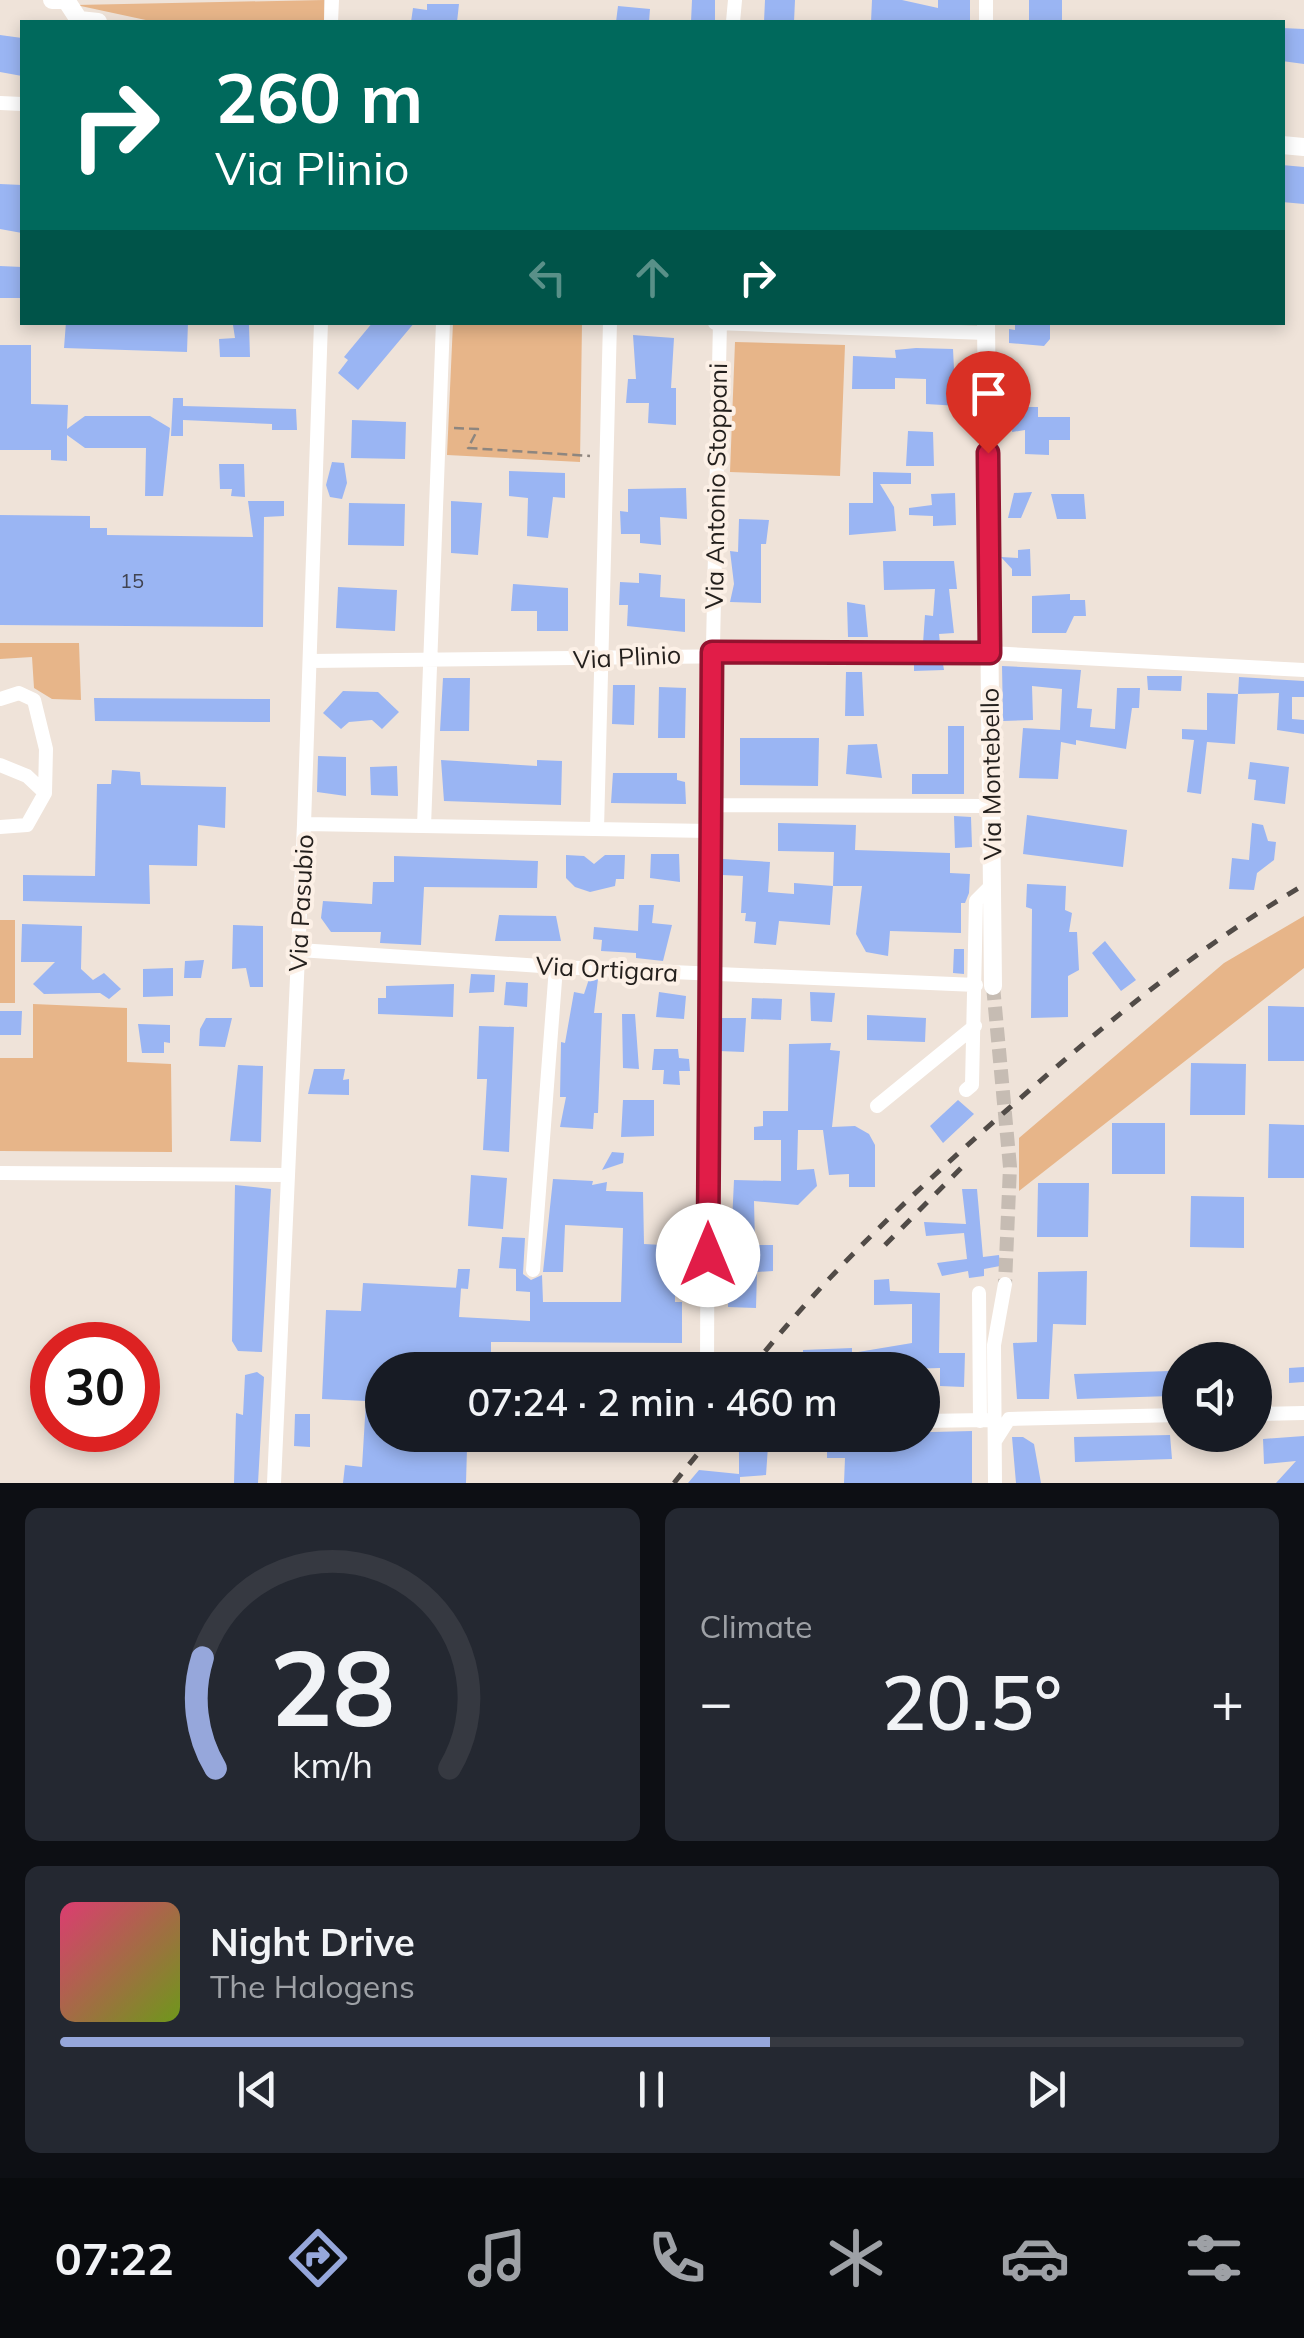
<!DOCTYPE html>
<html lang="en">
<head>
<meta charset="utf-8">
<style>
	body { margin:0; font-family:Mulish,sans-serif; background:#242831; color:#f1f3f6; height:100vh; display:flex; flex-direction:column; font-size:38px; white-space:nowrap }
	* { box-sizing:border-box; margin:0 }
	p { font-size:32px; color:#9ea1a6 }
	.icon { flex:none; width:55px; height:55px; fill:none; stroke:currentColor; stroke-width:2; stroke-linecap:round; stroke-linejoin:round }
	.map { position:relative; height:1483px; overflow:hidden }
	.sheet { display:flex; flex-direction:column; gap:25px; padding:25px; background:#0d0f14; flex:1 }
	.sheet>* { flex:none }
	.banner { position:absolute; left:20px; top:20px; width:1265px; height:305px; border-radius:0px; box-shadow:0 5px 15px #0003; background:#00695c; color:#fff; overflow:hidden }
	.buttons { position:absolute; left:1162px; top:1342px; display:grid; gap:20px }
	.buttons a { display:grid; place-items:center; width:110px; height:110px; border-radius:50%; background:#171b24; box-shadow:0 5px 15px #0003; font-size:50px }
	.speed { position:absolute; left:30px; top:1322px; display:flex; gap:20px; font-size:50px; font-weight:700; text-align:center }
	.speed>* { display:grid; place-content:center; width:130px; height:130px; border-radius:50%; background:#171b24; box-shadow:0 5px 15px #0003; line-height:1 }
	.speed .limit { border:15px solid #d22; background:#fff; color:#111 }
	.pin { position:absolute; display:grid; place-items:center; width:85px; height:85px; color:#fff; margin:-102px -42px; border-radius:50% 50% 50% 0; rotate:-45deg; box-shadow:0 0 10px #0007 }
	.pin .icon { rotate:45deg }
	.me { position:absolute; width:110px; margin:-55px; rotate:0deg; stroke-linejoin:round; filter:drop-shadow(0 0 8px #0008) }
	.turn { display:flex; align-items:center; gap:35px; height:210px; padding:0 30px; font-size:45px }
	.turn .icon { width:130px; height:130px; stroke-width:2.5 }
	.turn b { display:block; font-size:70px; line-height:85px }
	.lanes { display:flex; align-items:center; height:95px; padding:0 30px; background:#0003; justify-content:center; gap:50px; direction:ltr }
	.lanes .off { opacity:.35 }
	.big { font-size:75px; font-weight:600; line-height:1.1 }
	.sheet .card { flex:1; display:flex; flex-direction:column; justify-content:center; gap:15px; min-width:0; padding:0 35px; border-radius:15px; background:#242831 }
	.sheet .dial { align-items:center; gap:0 }
	.dial svg { height:260px; overflow:visible; fill:none; stroke:#363941; stroke-width:7; stroke-linecap:round; text-anchor:middle }
	.dial text { fill:#f1f3f6; stroke:none }
	.song { display:flex; align-items:center; gap:30px }
	.cover { width:120px; height:120px; border-radius:15px; background:linear-gradient(135deg,hsl(340 70% 55%),hsl(80 70% 35%)) }
	.played { height:10px; border-radius:5px; background:linear-gradient(90deg,#96a7db 60%,#363941 60%) }
	.keys { display:flex; justify-content:space-around; direction:ltr }
	.heat { display:flex; justify-content:space-between; align-items:center; font-size:55px; direction:ltr }
	.sheet .tiles { flex:1; display:grid; gap:25px; grid-template-columns:1fr 1fr }
	.card:last-child { grid-column:span 2 }
	.trip { position:absolute; left:365px; top:1352px; width:575px; height:100px; border-radius:50px; background:#171b24; box-shadow:0 5px 15px #0003; font-weight:600; line-height:100px; text-align:center }
	.tabs { display:flex; height:160px; justify-content:space-around; align-items:center; background:#090b0e; color:#9ea1a6 }
	.tabs .icon { width:70px; height:70px }
	.tabs .on { color:#96a7db }
	.tabs b { font-size:45px; color:#f1f3f6 }
	.map>svg:first-child { display:block }
	.green { fill:#e7b589 }
	.building { fill:#9ab5f3 }
	.lines { fill:none; stroke-linecap:round; stroke-linejoin:round }
	.street-tunnel { stroke:#c6bcb3; stroke-width:14; stroke-dasharray:14 7; stroke-linecap:butt }
	.path { stroke:#8e867f; stroke-width:2.5; stroke-dasharray:10 5; stroke-linecap:butt }
	.street { stroke:#fff; stroke-width:14 }
	.secondary { stroke:#fff; stroke-width:18 }
	.rail { stroke:#514b47; stroke-width:5; stroke-dasharray:12 12; stroke-linecap:butt }
	.route-casing { stroke:#92132f; stroke-width:25 }
	.route { stroke:#e11d48; stroke-width:18 }
	.labels { text-anchor:middle; stroke-width:8; stroke-linejoin:round; paint-order:stroke }
	.number-label { font-size:20px; fill:#414452 }
	.street-label { font-size:25px; fill:#231f1c; stroke:#fcf0e6 }
</style>
</head>
<body>
<div class="map">
<svg width="1304" height="1483" viewBox="0 0 1304 1483">
	<rect width="100%" height="100%" fill="#efe3d9"/>
	<path class="green" d="M324,0V22H155L76,5Z
		M453,323H582L580,462L447,455Z
		M735,342L845,345L840,476L730,472Z
		M0,643H79L81,700L52,699L34,688L32,657L0,659Z
		M1304,916V968L1019,1191V1138L1224,963Z
		M0,920H15V1003H0Z
		M33,1004L127,1008V1062L171,1064L172,1152L0,1151V1058H33Z"/>
	<path class="building" d="M692,0H715V22H691Z
		M765,0H795L794,22H764Z
		M872,0H902L938,8V0H970V22H871Z
		M1029,0H1062V22H1029Z
		M427,4H459L457,22H411L413,8L427,10Z
		M618,6L650,9L649,22H616Z
		M1282,28L1304,29V64L1282,61Z
		M0,35L22,38V76L0,72Z
		M1282,165L1304,167V204L1282,202Z
		M0,184L22,185V233L0,229Z
		M0,266L22,267V298H0Z
		M66,322H188L187,352L64,348Z
		M373,322H415L358,390L338,373L348,360L344,357Z
		M1015,322H1050V339L1044,346L1009,343V329L1015,330Z
		M233,325H249L250,357H220L219,339L235,338Z
		M633,335L674,338L671,388H676V425L648,423L649,403H626L628,379H636Z
		M0,345H31V404L68,405L67,429L85,416H150L170,428L163,496H145L146,448H85L67,435V461L51,460V450H0Z
		M916,348L953,349L954,369L960,370L959,406L926,404V379L895,378V389H852L853,356L896,358L895,350Z
		M173,398H183V406L296,409L297,430H272V424L183,420V436H171Z
		M1014,407H1038V417H1070V440H1049V455L1025,454V430L1012,432Z
		M352,420L406,422L405,459L351,458Z
		M908,431L933,432L934,466H906Z
		M332,462L344,463L347,483L342,499L330,497L326,485Z
		M219,464H244L245,497L231,496L232,489H220Z
		M509,471L565,473V498L553,497L548,538L527,536L528,498L509,496Z
		M873,472L911,473V484H880L894,507L896,531L849,535V503H873Z
		M686,488L687,519L660,517L661,545L640,543V534H621L620,511L628,512V489Z
		M1032,492L1021,518H1008L1014,493Z
		M955,493L956,525L933,526V516L909,515V508L932,505L931,494Z
		M1051,494H1084L1086,519H1057Z
		M248,501H284V516L264,517L263,627L0,625V515L90,516V528H107V535L253,537Z
		M451,501L482,503L478,555L451,553Z
		M349,503L405,504L404,546L348,545Z
		M739,519L769,520L766,544H761V603L730,602L734,584L730,551L738,552Z
		M1030,549L1031,576H1012V569L1001,557L1018,558V550Z
		M883,561H954L957,589H949L954,633L939,634L940,643H923L925,615L933,616L935,589L884,590Z
		M639,573L661,575L660,597L685,599V632L627,626L628,605H619L620,582L639,583Z
		M513,584L568,588V631H537V611H511Z
		M338,587L397,590L395,631L336,628Z
		M1070,594V600H1085L1086,616H1074L1066,633H1032V596Z
		M847,602L865,605L868,637H848Z
		M943,664L944,670L914,671V665Z
		M1002,666L1081,670L1077,708L1092,709L1090,727L1115,729L1117,688H1140L1139,708H1132L1126,749L1076,740V745L1061,742L1058,779L1019,778L1023,728L1060,730L1062,689L1032,686L1033,720L1003,721Z
		M846,672H862L864,716H845Z
		M1147,676H1182L1181,691L1148,690Z
		M1239,677L1304,681V697H1292V719L1304,720V734L1277,730L1279,693L1238,694Z
		M443,678H470L469,731H440Z
		M613,685H635L634,725L612,724Z
		M659,687L686,688L685,738H658Z
		M343,691L378,692L399,712L382,729L372,720L349,722L341,729L323,713Z
		M1207,693L1238,694L1235,744L1207,742L1201,794L1187,792L1194,740L1182,739V729L1207,730Z
		M94,698L270,699V722L95,721Z
		M948,726H964V794H912V774H948Z
		M740,738H819L818,786L740,785Z
		M877,744L882,778L846,774L848,745Z
		M318,756L346,757V796L317,792Z
		M441,760L537,766V760L562,761L561,805L444,801Z
		M1250,762L1289,767L1285,804L1254,800L1256,780L1248,779Z
		M397,766L398,796L371,795L370,767Z
		M112,770L140,772L141,785L226,787L225,828L198,825L197,866L149,865L150,904L23,901V875L95,876L97,784H111Z
		M613,773H677V780L685,782L686,804L611,803Z
		M1027,815L1127,830L1123,867L1023,854Z
		M954,816L971,817L972,847L955,848Z
		M778,823L856,825L855,850L950,853V873L970,874L969,893L965,903H961V933L890,931L888,956L866,952L856,934L862,886H833L834,852L778,851Z
		M1252,823L1263,825L1268,841L1276,842L1274,860L1257,873L1254,890L1229,889L1232,858L1249,860Z
		M651,854H679L680,882L650,878Z
		M566,855L584,856L594,864L605,855H625L624,879H616L615,886L590,892L575,887L566,878Z
		M394,856L538,861L537,888L424,887L421,945L380,943L381,932H331L321,918L323,901L372,904L373,882H394Z
		M723,859L770,862L768,892L794,894V883L833,886L830,925L779,921L776,945L754,943L756,922L745,921L746,913H741L743,876L722,875Z
		M1027,884L1066,886L1065,910L1072,913L1069,932H1077L1079,970L1068,976V1017L1031,1018L1032,909L1026,907Z
		M639,905H654L652,923L672,925L663,961L636,958V953L601,951L602,940L593,939L594,927L638,931Z
		M499,915L556,916L561,941H495Z
		M22,924L82,926L81,969L93,980L104,973L121,989L109,999L100,993L44,994L33,984L55,962H21Z
		M233,925L263,926V987H250L246,968L232,969Z
		M1105,941L1136,980L1121,991L1092,953Z
		M954,949H964V974L953,973Z
		M204,960L201,978H184L185,961Z
		M173,968V996L143,997V969Z
		M471,974L495,975L494,992L469,993Z
		M589,979H598L594,1013H602L598,1113H594L593,1129L560,1127L566,1097H560L561,1042L565,1043L574,992L584,994Z
		M506,982L528,983L527,1007L504,1005Z
		M454,984L453,1017L378,1014V998H386V986Z
		M659,992L686,996L684,1019L656,1017Z
		M810,992L835,993L832,1022L811,1021Z
		M752,998L782,999L781,1020L751,1019Z
		M1268,1006L1304,1007V1061H1268Z
		M0,1011H22L21,1035H0Z
		M622,1014H635L639,1069L623,1068Z
		M867,1015L926,1018L925,1042L867,1040Z
		M206,1018H232L225,1047L199,1046L200,1029Z
		M719,1018H746L744,1052L719,1051Z
		M138,1024L170,1025V1043L164,1042V1053H142Z
		M479,1026L514,1027L509,1152L483,1150L487,1079H477Z
		M831,1043L830,1050L840,1051L832,1127L855,1126L869,1134L875,1145V1187H849V1174L829,1175L823,1130H798L797,1170L814,1169L817,1186L798,1205L754,1201L755,1245H773V1271L757,1272L756,1308L728,1307L734,1180L781,1181V1140H754V1127L763,1126V1111H788L789,1044Z
		M654,1049H678L679,1058L689,1059L690,1071H679L680,1085L663,1084L664,1070H652Z
		M1191,1063L1246,1064L1245,1115H1190Z
		M238,1065L263,1066L261,1142L230,1141Z
		M314,1069H345L343,1080L349,1079V1095L308,1094Z
		M623,1100H654V1136L621,1137Z
		M958,1100L974,1114L943,1143L930,1126Z
		M1112,1123H1165V1174H1112Z
		M1269,1124L1304,1125V1178H1268Z
		M612,1152L624,1153L623,1163L602,1170Z
		M471,1175L507,1178L503,1229L468,1226Z
		M553,1179L593,1181L592,1185L607,1182L606,1191L643,1192L644,1244L681,1246L682,1267L675,1266V1302H682V1343L491,1342V1370H382V1435H500V1451L467,1448L466,1483H343L345,1465L362,1467L366,1401L322,1399L326,1310L361,1311L363,1283L461,1288L459,1317L530,1321V1292L516,1291V1269L499,1268L502,1237L525,1238L523,1274L531,1280L542,1275L543,1302H621L623,1228L565,1225L563,1272H543Z
		M1038,1183H1089L1088,1237H1037Z
		M235,1185L271,1189L262,1352L238,1351L232,1341Z
		M962,1189H977L983,1257L999,1255L1000,1266L984,1269V1276L969,1278L968,1271L942,1276L937,1263L967,1259L964,1233L926,1236L924,1222L966,1224Z
		M1191,1196L1244,1197V1248L1190,1247Z
		M458,1269H470L468,1289L456,1288Z
		M1087,1271L1086,1325L1053,1324L1049,1399H1017L1013,1343L1037,1342L1038,1272Z
		M889,1279L890,1291L940,1293L939,1353H965L964,1387L940,1386V1368L873,1370L874,1366L803,1358V1350L852,1348V1353L912,1343V1304L874,1305V1280Z
		M1304,1367V1382L1289,1383V1368Z
		M1170,1371L1171,1396L1077,1399L1074,1374Z
		M257,1372L264,1377L258,1483H234L236,1413L243,1415L245,1375Z
		M295,1414H310V1447L294,1446Z
		M972,1431V1483H844L845,1458H827V1447H813V1435Z
		M739,1435H793L794,1441L768,1446L766,1475L740,1477V1483H688L699,1470L739,1474Z
		M1170,1435L1172,1459L1075,1462L1074,1437Z
		M1304,1436V1483H1276L1296,1461L1264,1464L1263,1439Z
		M1012,1437H1023L1034,1444L1041,1483H1016Z"/>
	<g class="lines">
		<path class="street-tunnel" d="M993,986L1010,1167L1005,1284"/>
		<path class="path" d="M454,428L478,429L468,448L590,456"/>
		<path class="street" d="M986,0V22
			M331,22L332,0
			M733,22L735,0
			M0,103L22,104
			M715,323L986,333
			M310,661L990,653L1304,670
			M0,699L19,693L34,700L46,749L45,793L27,825L0,827
			M0,765L27,776L45,793
			M710,805L992,806
			M304,824L709,831
			M424,826L443,322
			M597,829L610,322
			M299,950L556,967L976,985
			M966,1090L972,1085L976,901L988,889
			M877,1106L975,1026
			M0,1173L286,1175
			M533,1270L556,967
			M979,1293L980,1421
			M707,1370L709,831L720,322
			M1255,1414L1304,1413
			M922,1421L988,1420
			M995,1441L1009,1419L1180,1415
			M274,1483L304,824L321,322
			M995,1483L994,1345L1005,1284"/>
		<path class="secondary" d="M52,0H66L79,20L98,22
			M1282,145L1304,147
			M986,322L993,986"/>
		<path class="rail" d="M885,1245L969,1160
			M750,1370C825,1275 916,1190 1007,1110C1101,1027 1196,948 1304,885
			M674,1483L713,1435"/>
	</g>
	<g class="lines">
		<g class="route-casing">
			<path id="route" d="M708,1255L712,652L990,653L988,453"/>
		</g>
		<use href="#route" class="route"/>
	</g>
	<g class="labels">
		<g class="number-label">
			<text x="132" y="588">15</text>
		</g>
		<g class="street-label">
			<text transform="translate(716 486) rotate(-89)" y="9">Via Antonio Stoppani</text>
			<text transform="translate(627 657) rotate(-3)" y="9">Via Plinio</text>
			<text transform="translate(991 774) rotate(-91)" y="9">Via Montebello</text>
			<text transform="translate(301 903) rotate(-87)" y="9">Via Pasubio</text>
			<text transform="translate(607 969) rotate(3)" y="9">Via Ortigara</text>
		</g>
	</g>
</svg>
<div class="buttons">
<a><svg class="icon" aria-label="sound" viewBox="0 0 24 24"><path d="M4 9h4l5-4v14l-5-4H4zM17 9q2 3 0 6"/></svg></a>
</div>
<div class="speed"><div class="limit">30</div></div>
<div class="pin" style="left:988px;top:453px;background:#d93025"><svg class="icon" aria-label="arrive" viewBox="0 0 24 24"><path d="M6 21V4h12l-3 4 3 4H6"/></svg></div>
<svg class="me" style="left:708px;top:1255px" viewBox="-20 -20 40 40"><circle r="19" fill="#fff"/><path d="M0-13L10 11 0 6-10 11z" fill="#e11d48"/></svg>
<div class="trip">07:24 · 2 min · 460 m</div>
<div class="banner">
<div class="turn"><svg class="icon" aria-label="right" viewBox="0 0 24 24"><path d="M7 20v-9h11M14 6l5 5-5 5"/></svg><div><b>260 m</b>Via Plinio</div></div>
<div class="lanes"><svg class="icon off" aria-label="left" viewBox="0 0 24 24"><path d="M17 20v-9H6M10 6l-5 5 5 5"/></svg><svg class="icon off" aria-label="ahead" viewBox="0 0 24 24"><path d="M12 20V5M6 11l6-6 6 6"/></svg><svg class="icon" aria-label="right" viewBox="0 0 24 24"><path d="M7 20v-9h11M14 6l5 5-5 5"/></svg></div>
</div>
</div>
<section class="sheet">
<div class="tiles">
<div class="card dial"><svg viewBox="0 0 100 80">
<path d="M14 69A42 42 0 1 1 86 69"/>
<path d="M14 69A42 42 0 0 1 10 35" stroke="#96a7db"/>
<text x="50" y="56" font-size="32" font-weight="700">28</text>
<text x="50" y="72" font-size="11">km/h</text>
</svg></div>
<div class="card"><p>Climate</p>
<div class="heat"><a>−</a><b class="big">20.5°</b><a>+</a></div>
</div>
<div class="card">
<div class="song"><i class="cover"></i><div><b>Night Drive</b><p>The Halogens</p></div></div>
<div class="played"></div>
<div class="keys"><svg class="icon" aria-label="previous" viewBox="0 0 24 24"><path d="M18 5L8 12l10 7zM5 5v14"/></svg><svg class="icon" aria-label="pause" viewBox="0 0 24 24"><path d="M8 5v14M16 5v14"/></svg><svg class="icon" aria-label="next" viewBox="0 0 24 24"><path d="M6 5l10 7-10 7zM19 5v14"/></svg></div>
</div>
</div>
</section>
<nav class="tabs">
<b>07:22</b>
<svg class="icon on" aria-label="directions" viewBox="0 0 24 24"><path d="M12 3l9 9-9 9-9-9zM9 14v-3h6M13 9l2 2-2 2"/></svg>
<svg class="icon" aria-label="music" viewBox="0 0 24 24"><path d="M9 18V5l10-2v13"/><circle cx="6" cy="18" r="3"/><circle cx="16" cy="16" r="3"/></svg>
<svg class="icon" aria-label="phone" viewBox="0 0 24 24"><path d="M5 4h4l2 5-3 2q2 4 5 5l2-3 5 2v4C11 20 4 13 5 4z"/></svg>
<svg class="icon" aria-label="climate" viewBox="0 0 24 24"><path d="M12 3v18M4 7l16 10M4 17L20 7"/></svg>
<svg class="icon" aria-label="car" viewBox="0 0 24 24"><path d="M5 17H2v-5l4-1 3-4h7l3 4 3 1v5h-3M9 17h6M6 11h13"/><circle cx="7" cy="17" r="2"/><circle cx="17" cy="17" r="2"/></svg>
<svg class="icon" aria-label="filters" viewBox="0 0 24 24"><path d="M4 7h16M4 17h16"/><circle cx="9" cy="7" r="2"/><circle cx="15" cy="17" r="2"/></svg>
</nav>
</body>
</html>
